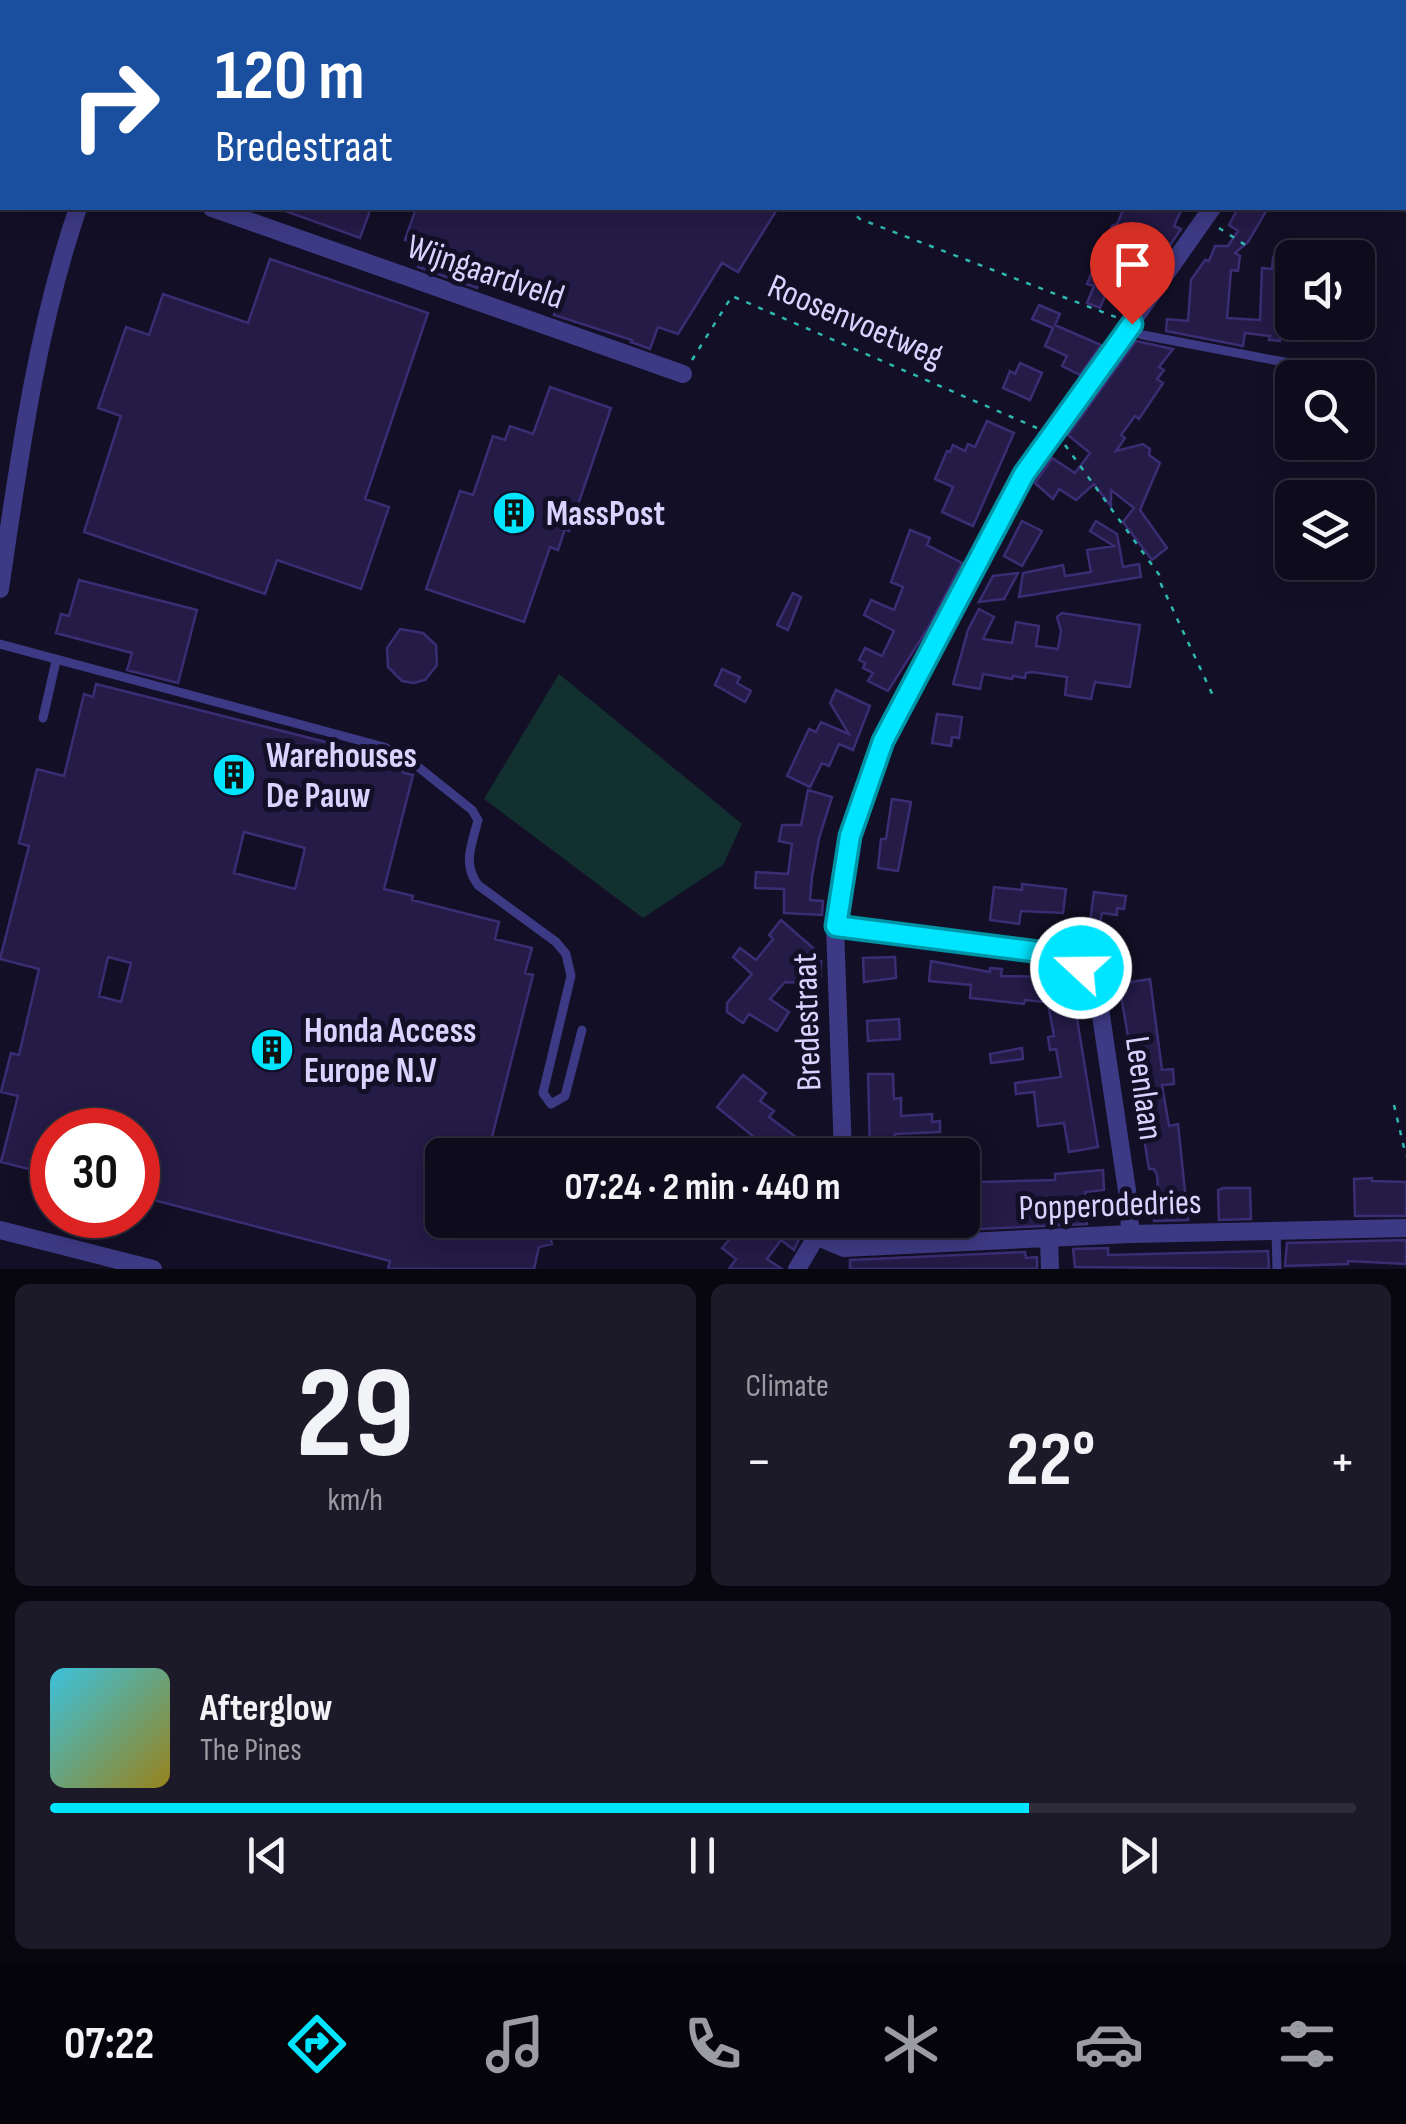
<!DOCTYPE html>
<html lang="en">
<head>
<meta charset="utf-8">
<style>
	body { margin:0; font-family:"Sofia Sans Condensed",sans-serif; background:#1c1929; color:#f1f3f6; height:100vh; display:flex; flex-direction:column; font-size:38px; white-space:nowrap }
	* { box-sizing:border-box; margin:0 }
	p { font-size:32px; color:#9b9ba3 }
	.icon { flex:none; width:55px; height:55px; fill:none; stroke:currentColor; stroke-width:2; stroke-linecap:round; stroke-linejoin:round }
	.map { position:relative; height:1269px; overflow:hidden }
	.drawer { display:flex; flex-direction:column; gap:15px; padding:15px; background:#08060f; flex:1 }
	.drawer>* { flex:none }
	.hud { position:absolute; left:0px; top:0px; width:1408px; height:210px; box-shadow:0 5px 25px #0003,0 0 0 2px #2e2b3b; background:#1a4fa0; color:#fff; overflow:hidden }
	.buttons { position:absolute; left:1275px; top:240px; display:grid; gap:20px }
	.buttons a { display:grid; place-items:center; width:100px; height:100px; border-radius:15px; background:#0e0b1c; box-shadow:0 5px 25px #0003,0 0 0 2px #2e2b3b; font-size:50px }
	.speed { position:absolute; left:30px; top:1108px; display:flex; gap:20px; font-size:50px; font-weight:700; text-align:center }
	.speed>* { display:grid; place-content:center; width:130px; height:130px; border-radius:50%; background:#0e0b1c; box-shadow:0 5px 25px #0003,0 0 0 2px #2e2b3b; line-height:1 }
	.speed .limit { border:15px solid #d22; background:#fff; color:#111 }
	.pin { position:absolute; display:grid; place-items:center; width:85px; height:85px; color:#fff; margin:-102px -42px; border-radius:50% 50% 50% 0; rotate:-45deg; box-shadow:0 0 10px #0007 }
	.pin .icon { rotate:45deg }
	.me { position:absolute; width:110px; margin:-55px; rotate:291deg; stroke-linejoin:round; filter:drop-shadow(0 0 8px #0008) }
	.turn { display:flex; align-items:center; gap:35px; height:210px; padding:0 50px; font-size:45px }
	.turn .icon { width:130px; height:130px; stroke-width:2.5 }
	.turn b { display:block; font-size:70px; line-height:85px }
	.big { font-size:75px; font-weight:700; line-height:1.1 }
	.drawer .card { flex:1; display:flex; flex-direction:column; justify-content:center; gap:15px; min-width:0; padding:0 35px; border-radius:15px; background:#1c1929 }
	.drawer .dial { align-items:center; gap:0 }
	.dial b { font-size:130px; line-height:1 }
	.song { display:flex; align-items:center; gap:30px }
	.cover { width:120px; height:120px; border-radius:15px; background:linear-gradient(135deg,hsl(190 70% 55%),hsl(50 70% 35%)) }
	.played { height:10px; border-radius:5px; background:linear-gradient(90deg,#00e5ff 75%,#2e2b3b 75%) }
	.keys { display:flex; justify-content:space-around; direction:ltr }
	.heat { display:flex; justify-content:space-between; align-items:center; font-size:55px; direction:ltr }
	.drawer .tiles { flex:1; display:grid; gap:15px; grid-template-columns:1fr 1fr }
	.card:last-child { grid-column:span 2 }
	.trip { position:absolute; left:425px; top:1138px; width:555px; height:100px; border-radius:15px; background:#0e0b1c; box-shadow:0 5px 25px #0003,0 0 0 2px #2e2b3b; font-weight:700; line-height:100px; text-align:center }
	.menu { display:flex; height:160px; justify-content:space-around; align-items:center; background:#06040b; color:#9b9ba3 }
	.menu .icon { width:70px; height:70px }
	.menu .on { color:#00e5ff }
	.menu b { font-size:45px; color:#f1f3f6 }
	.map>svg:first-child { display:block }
	.green { fill:#12302f }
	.building { fill:#241b47; stroke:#3b2d73; stroke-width:2.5; fill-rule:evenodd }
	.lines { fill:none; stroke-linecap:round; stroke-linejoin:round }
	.path { stroke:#2fb8b0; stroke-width:2.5; stroke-dasharray:5 8; stroke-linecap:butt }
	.service { stroke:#3d3a85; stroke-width:9 }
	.minor { stroke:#3d3a85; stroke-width:18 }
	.route-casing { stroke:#0095a6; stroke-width:25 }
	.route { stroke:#00e5ff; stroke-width:18 }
	.labels { text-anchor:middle; stroke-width:10; stroke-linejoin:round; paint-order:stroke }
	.street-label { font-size:35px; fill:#d9d4ff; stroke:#130f26 }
	.poi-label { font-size:35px; font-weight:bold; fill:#d9d4ff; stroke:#130f26; text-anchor:start }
</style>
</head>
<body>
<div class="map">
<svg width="1406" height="1269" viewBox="0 0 1406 1269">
	<rect width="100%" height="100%" fill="#130f26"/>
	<path class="green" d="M559,674L742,824L723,865L643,918L484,799Z"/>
	<path class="building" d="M277,208H371L360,238Z
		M416,208H778L738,272L722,263L678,334L658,327L650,349L631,342L632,340L554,315L562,294L484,267L477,288L418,267L425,247L405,240Z
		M1124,208H1182L1174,226L1181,229L1162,257L1148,251L1141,266L1125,260L1111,293L1107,291L1100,308L1087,303L1094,286L1087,284L1112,226L1117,224Z
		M1238,208H1268L1248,242L1235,253L1240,256L1238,271L1231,270L1227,318L1260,320L1262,268L1272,269L1273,258L1292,260V316H1288L1287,337L1280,336V341L1269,340L1270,336L1245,333L1243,346L1166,331L1167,319L1188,321L1191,280L1205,260L1209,261L1215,246H1228L1238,231L1229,225Z
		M270,259L428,313L365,499L389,507L361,589L277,560L265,594L84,532L121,416L98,408L126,327L149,335L163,294L248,323Z
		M1039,305L1060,314L1055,325L1101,345L1080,375L1062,366L1067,356L1045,346L1053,328L1032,319Z
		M1136,341L1173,349L1159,367L1164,370L1157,379L1163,383L1139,419L1135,416L1121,435L1125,438L1116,451L1143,444L1150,449L1149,455L1160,463L1140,510L1167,548L1152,560L1123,522L1134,508L1111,490V506L1094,484L1076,500L1059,489L1053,499L1035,483L1052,458L1075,473L1090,453L1068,435Z
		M1321,360L1339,364L1335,378H1315Z
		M1020,363L1042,373L1030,400L1003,388L1010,371L1015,374Z
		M550,387L611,408L569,531L565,529L558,550L550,547L524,622L426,589L460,491L473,495L493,436L505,440L510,426L533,434Z
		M987,421L1014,433L973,526L942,512L953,487L935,479L947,451L950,452L953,445L965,451L968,444L975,447Z
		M1022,521L1042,531L1022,566L1004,556Z
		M1096,521L1117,534L1123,567L1139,564L1141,577L1019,597L1023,573L1063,565L1065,576L1091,572L1087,550L1114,546L1090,531Z
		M910,530L930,538L927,545L962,563L928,628L888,691L868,681L873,673L863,668L865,663L859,660L865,648L882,656L894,631L864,615L871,600L894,610L903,587L891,582Z
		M1018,573L1004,599L979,602L993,576Z
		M79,580L197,610L178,683L127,670L132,653L56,633L61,614L69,616Z
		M793,593L801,597L788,630L777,625Z
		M979,609L994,617L983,639L1012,643L1016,622L1039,626L1036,646L1058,649L1061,631L1057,617L1062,613L1140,625L1130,687L1095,682L1091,699L1065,695L1067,677L1032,672L1026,673L1025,678L1013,676L1012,679L983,674L980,689L953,684L968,630Z
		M400,629L423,633L436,645L437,665L425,680L414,683L402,681L388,667L387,648Z
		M722,669L740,677L737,683L751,691L745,702L715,685Z
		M96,684L389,758L404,773L413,775L384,889L413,896L412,900L499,922L495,939L532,948L525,973L533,975L491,1141L530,1151V1155H442V1220H552L555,1231L549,1233L552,1244L539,1247L534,1269H388L390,1261L138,1196V1130H52V1175L1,1162L18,1096L1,1092L11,1053L19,1055L39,969L0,959L29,846L19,843L37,769L64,776L84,694L93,697ZM244,832L305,848L295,889L234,873ZM108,957L131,963L121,1002L99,996Z
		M836,690L870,706L853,750L839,744L829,766L822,763L810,787L787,776L809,729L816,732L821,722L849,734L830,703Z
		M937,714L962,717L959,738L952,737L951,746L932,743Z
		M808,790L832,797L819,838L812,877L810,900L823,901L822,915L784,913V889L755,888L756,872L788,874L792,844L779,841L782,825H801Z
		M892,799L911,802L898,871L878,868L881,839H886Z
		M1022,884L1066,889L1063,913L1021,911L1019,924L990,920L994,887L1022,890Z
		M1094,892L1126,896L1124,909L1117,908V915L1102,913L1097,939L1088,937Z
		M781,920L813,948L803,960L821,961L820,984L785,982L770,999L789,1012L777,1031L749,1014L743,1023L727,1012V1003L752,974L733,957L740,948L756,960L773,939L769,935Z
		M895,957L896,978L864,982L863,958Z
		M931,961L990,972V968L1002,969L1001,976L1047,977L1044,1002L1025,1000L1024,1004L970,998L971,985L929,981Z
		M1150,979L1162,1070L1173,1069L1174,1084L1162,1085L1169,1126L1178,1124L1188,1220L1154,1221L1152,1201L1159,1200L1157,1175L1154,1169H1149L1135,1083L1142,1082L1135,1041L1129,1042L1119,984Z
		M1074,1000L1098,1147L1069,1152L1064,1123L1038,1126L1034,1092L1016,1094L1015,1083L1061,1077L1056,1049L1050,1050L1048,1037L1054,1036L1048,1004Z
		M899,1019L900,1039L868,1041L867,1021Z
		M1022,1048L1023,1059L991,1063L990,1054Z
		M868,1074H893L894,1099L901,1098V1116L932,1114V1122L940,1121V1132L895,1134L896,1149L870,1151Z
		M743,1075L766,1093L760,1101L774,1111L769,1117L820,1155H740L754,1137L717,1107Z
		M1103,1170L1104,1190L1085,1192L1087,1224L980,1229L977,1182L1055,1180V1174Z
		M1372,1178V1181L1406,1182V1216H1355L1354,1179Z
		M1223,1188H1250L1251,1219L1219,1220L1218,1190Z
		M737,1220H808L794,1250L781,1240L767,1259L782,1269H729L736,1259L722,1248L733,1235L729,1232Z
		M909,1220H947L948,1230L910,1232Z
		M1406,1240V1264L1348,1261V1264L1285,1266L1287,1243Z
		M1108,1248V1255L1268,1251L1269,1269L1075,1267L1073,1249Z
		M1025,1252L1026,1258L1037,1257V1269H850V1260Z"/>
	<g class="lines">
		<path class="path" d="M778,2V0
			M847,208L860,219L1118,318
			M1219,228L1250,248
			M692,360L732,296L1037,428
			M1065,445L1160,576V582L1215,700
			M1394,1105L1406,1156"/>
		<path class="service" d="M391,0L399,2
			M532,0L541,2
			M231,2L232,0
			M287,2V0
			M714,2L715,0
			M1128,330L1143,335L1310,367
			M0,644L384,747L407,758L472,810L478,820C472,844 462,864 478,885L556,942L566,954L571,976L543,1093L551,1104L565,1096L582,1030
			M43,718L56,661
			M1276,1230L1277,1269"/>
		<path class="minor" d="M165,2L166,0
			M1299,2L1300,0
			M212,208L683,374
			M0,589C19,460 36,331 78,208
			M835,926L1055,954C1078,967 1091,976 1099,1002L1129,1204L1130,1234
			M843,1155L835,926L850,836L871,771L1025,474L1212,208
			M0,1230L153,1269
			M818,1237L844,1248L1130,1234L1406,1228
			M1049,1239L1050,1269
			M797,1269L826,1220"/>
	</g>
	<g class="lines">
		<g class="route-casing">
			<path id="route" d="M1081,968L1055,954L836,926L850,836L883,741L1024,474L1132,324"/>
		</g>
		<use href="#route" class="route"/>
	</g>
	<defs>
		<g id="building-disc" transform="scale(2.25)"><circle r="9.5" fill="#00e5ff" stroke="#130f26"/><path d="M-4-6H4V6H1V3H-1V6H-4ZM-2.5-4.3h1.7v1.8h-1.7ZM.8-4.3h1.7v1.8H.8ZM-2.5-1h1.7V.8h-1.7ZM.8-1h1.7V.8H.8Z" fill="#111"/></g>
	</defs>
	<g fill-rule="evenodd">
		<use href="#building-disc" x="514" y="513"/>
		<use href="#building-disc" x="234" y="775"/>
		<use href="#building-disc" x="272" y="1050"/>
	</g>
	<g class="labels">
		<g class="street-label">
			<text transform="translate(486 271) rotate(19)" y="12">Wijngaardveld</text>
			<text transform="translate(856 320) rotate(23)" y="12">Roosenvoetweg</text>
			<text transform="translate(806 1022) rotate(-92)" y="12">Bredestraat</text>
			<text transform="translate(1145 1088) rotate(82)" y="12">Leenlaan</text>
			<text transform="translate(1110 1204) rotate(-2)" y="12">Popperodedries</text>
		</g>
		<g class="poi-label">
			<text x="546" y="525">MassPost</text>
			<text x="266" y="767">Warehouses<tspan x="266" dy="40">De Pauw</tspan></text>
			<text x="304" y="1042">Honda Access<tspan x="304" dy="40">Europe N.V</tspan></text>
		</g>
	</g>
</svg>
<div class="buttons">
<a><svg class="icon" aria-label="sound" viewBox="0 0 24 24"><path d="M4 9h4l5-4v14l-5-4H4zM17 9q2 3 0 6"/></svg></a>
<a><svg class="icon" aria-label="search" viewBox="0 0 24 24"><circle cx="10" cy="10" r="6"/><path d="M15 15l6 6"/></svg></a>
<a><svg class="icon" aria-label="layers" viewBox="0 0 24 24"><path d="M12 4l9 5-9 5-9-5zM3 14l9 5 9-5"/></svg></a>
</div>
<div class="speed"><div class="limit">30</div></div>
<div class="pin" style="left:1132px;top:324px;background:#d93025"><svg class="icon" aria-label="arrive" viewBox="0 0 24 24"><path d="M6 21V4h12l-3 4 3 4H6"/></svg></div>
<svg class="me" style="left:1081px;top:968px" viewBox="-20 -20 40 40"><circle r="17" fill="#00e5ff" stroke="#fff" stroke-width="3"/><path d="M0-11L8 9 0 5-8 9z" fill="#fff"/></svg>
<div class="trip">07:24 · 2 min · 440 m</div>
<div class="hud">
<div class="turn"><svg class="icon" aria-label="right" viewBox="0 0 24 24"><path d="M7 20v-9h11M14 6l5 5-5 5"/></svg><div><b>120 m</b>Bredestraat</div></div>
</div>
</div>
<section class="drawer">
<div class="tiles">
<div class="card dial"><b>29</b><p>km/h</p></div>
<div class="card"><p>Climate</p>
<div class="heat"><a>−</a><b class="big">22°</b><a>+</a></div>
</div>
<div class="card">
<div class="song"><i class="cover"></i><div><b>Afterglow</b><p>The Pines</p></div></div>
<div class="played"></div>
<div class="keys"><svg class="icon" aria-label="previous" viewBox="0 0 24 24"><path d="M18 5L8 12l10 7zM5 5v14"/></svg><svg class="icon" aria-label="pause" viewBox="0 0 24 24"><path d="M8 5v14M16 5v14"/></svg><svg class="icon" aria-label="next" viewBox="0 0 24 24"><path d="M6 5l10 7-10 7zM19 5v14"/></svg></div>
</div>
</div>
</section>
<nav class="menu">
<b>07:22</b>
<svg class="icon on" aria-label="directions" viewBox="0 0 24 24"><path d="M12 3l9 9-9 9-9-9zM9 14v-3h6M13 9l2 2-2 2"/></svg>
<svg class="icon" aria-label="music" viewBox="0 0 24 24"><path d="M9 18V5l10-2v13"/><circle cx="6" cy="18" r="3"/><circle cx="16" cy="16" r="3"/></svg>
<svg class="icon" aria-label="phone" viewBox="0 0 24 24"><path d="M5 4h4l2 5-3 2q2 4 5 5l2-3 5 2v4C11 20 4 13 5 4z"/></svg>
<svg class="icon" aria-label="climate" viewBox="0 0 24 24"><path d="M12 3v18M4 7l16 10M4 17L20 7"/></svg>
<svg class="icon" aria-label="car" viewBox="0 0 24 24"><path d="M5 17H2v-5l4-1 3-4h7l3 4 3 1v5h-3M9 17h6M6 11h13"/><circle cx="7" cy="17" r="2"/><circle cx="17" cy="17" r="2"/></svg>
<svg class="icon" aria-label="filters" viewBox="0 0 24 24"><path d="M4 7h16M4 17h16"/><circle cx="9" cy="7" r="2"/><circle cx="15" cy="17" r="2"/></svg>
</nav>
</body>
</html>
